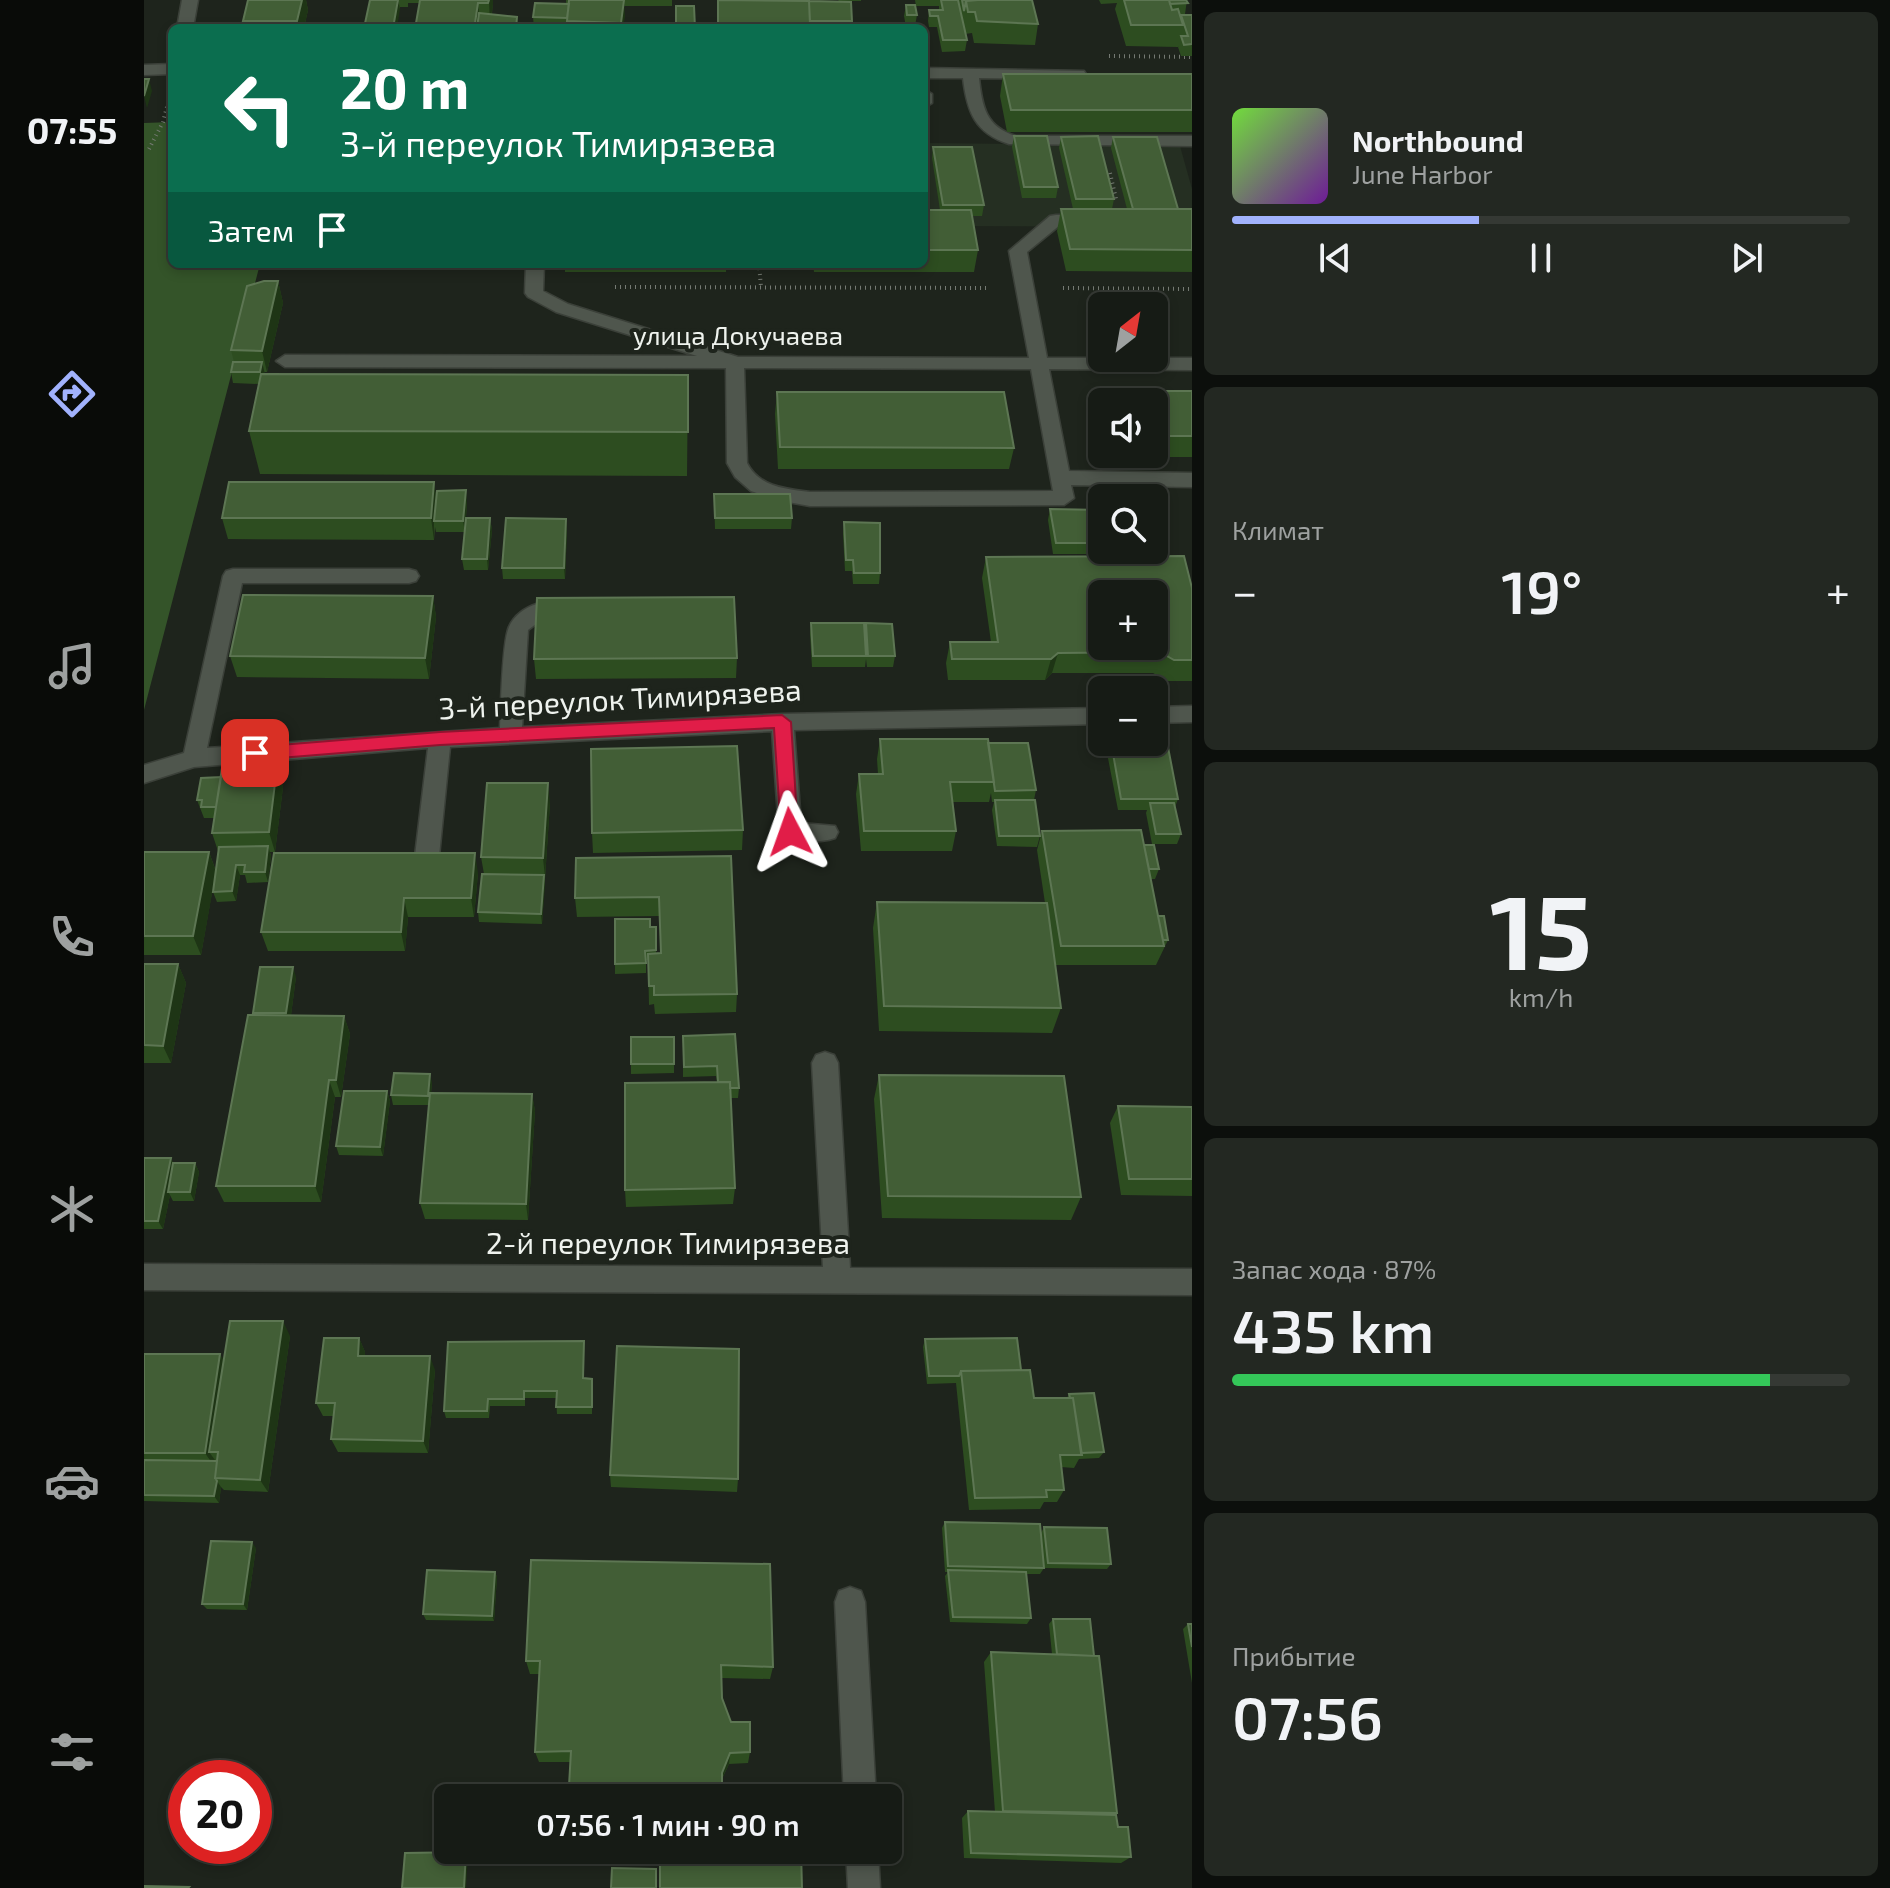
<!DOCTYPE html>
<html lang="ru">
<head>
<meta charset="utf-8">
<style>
	body { margin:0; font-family:"Exo 2",sans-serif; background:#232822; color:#f1f3f6; height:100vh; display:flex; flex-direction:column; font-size:30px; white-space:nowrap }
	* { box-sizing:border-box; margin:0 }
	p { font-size:26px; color:#9ea1a0 }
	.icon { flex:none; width:44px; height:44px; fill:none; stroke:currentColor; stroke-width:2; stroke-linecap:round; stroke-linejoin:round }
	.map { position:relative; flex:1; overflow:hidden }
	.details { display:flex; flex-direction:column; gap:12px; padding:12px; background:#0c0f0c; width:698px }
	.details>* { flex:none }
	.banner { position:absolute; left:24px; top:24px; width:760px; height:244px; border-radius:12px; box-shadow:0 4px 12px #0003,0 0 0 2px #353934; background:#0b6e4f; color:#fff; overflow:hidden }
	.needle { width:52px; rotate:31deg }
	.tools { position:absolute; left:944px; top:292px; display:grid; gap:16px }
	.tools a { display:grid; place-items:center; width:80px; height:80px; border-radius:12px; background:#161b15; box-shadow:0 4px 12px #0003,0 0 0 2px #353934; font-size:40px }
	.speed { position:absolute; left:24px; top:1760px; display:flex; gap:16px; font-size:40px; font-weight:700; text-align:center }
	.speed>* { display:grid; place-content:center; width:104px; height:104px; border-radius:50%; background:#161b15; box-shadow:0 4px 12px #0003,0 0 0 2px #353934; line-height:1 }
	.speed .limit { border:12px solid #d22; background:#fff; color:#111 }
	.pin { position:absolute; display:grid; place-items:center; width:68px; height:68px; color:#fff; margin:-34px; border-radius:16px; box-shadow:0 4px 12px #0006 }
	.me { position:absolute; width:88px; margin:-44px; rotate:356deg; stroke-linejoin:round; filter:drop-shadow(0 0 6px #0008) }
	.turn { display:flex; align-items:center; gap:28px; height:168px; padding:0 40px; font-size:36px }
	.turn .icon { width:104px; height:104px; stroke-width:2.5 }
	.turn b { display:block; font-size:56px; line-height:68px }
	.then { display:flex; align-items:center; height:76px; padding:0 40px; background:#0003; gap:16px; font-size:30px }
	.big { font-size:60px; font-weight:600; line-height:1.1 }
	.details .tile { flex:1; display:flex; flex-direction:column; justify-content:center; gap:12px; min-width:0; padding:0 28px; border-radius:12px; background:#232822 }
	.details .dial { align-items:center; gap:0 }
	.dial b { font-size:104px; line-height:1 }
	.song { display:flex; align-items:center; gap:24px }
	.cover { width:96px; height:96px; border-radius:12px; background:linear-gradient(135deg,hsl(100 70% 55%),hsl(280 70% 35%)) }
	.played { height:8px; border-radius:4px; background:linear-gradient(90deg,#a1b2fd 40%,#353934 40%) }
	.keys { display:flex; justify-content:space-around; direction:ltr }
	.heat { display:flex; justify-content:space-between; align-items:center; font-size:44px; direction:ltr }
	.charge { height:12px; border-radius:6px; background:linear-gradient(90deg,#34c759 87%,#353934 0) }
	.trip { position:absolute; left:290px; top:1784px; width:468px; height:80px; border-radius:12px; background:#161b15; box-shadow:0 4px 12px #0003,0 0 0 2px #353934; font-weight:600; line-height:80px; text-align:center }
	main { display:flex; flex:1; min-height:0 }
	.tabs { display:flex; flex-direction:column; width:144px; justify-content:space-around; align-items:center; background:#090b08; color:#9ea1a0 }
	.tabs .icon { width:56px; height:56px }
	.tabs .current { color:#a1b2fd }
	.tabs b { font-size:36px; color:#f1f3f6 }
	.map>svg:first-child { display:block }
	.built { fill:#252f22 }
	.green { fill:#345429 }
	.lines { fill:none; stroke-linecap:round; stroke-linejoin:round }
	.minor-casing { stroke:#3b4039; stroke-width:3 }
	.path { stroke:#757a73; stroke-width:4; stroke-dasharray:1 4; stroke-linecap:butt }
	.minor { fill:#4f564d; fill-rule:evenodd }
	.wall { fill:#2d4d20; fill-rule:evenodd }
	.shaded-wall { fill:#1e3515 }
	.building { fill:#425e36; stroke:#5d7653; stroke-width:2; fill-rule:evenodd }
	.route { fill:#e11d48; stroke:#92132f; stroke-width:2 }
	.labels { text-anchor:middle; stroke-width:8; stroke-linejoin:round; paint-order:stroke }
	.far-street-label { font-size:26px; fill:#eff3ee; stroke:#1e241c }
	.street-label { font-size:30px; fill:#eff3ee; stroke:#1e241c }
</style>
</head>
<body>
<main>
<nav class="tabs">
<b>07:55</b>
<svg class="icon current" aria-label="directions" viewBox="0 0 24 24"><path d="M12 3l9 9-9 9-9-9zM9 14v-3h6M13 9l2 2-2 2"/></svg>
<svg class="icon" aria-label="music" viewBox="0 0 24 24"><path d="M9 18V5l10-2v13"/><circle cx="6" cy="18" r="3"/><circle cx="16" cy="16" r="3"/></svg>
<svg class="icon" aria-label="phone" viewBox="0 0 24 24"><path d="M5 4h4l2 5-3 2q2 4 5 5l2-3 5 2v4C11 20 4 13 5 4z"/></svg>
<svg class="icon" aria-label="climate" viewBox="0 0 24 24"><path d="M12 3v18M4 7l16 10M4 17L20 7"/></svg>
<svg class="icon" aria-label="car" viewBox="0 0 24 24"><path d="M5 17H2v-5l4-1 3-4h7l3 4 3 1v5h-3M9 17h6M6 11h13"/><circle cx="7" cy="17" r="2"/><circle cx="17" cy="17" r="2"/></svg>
<svg class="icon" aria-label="filters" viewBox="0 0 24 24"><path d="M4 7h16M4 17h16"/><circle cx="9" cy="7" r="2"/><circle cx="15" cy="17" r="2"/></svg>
</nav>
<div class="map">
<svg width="1048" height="1888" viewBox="0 0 1048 1888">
	<rect width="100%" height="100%" fill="#1e241c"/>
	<path class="built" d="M780,143L1036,146L1048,189V227L780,226Z"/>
	<path class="green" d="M28,122V264H116L0,710V123Z"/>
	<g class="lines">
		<g class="minor-casing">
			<path id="minor" d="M38,0H54L49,28H33Z
				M28,64V74L0,75V65Z
				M780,68L940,71L942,74L934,79L835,78C838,107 842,127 872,136H1048V146L865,144C831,133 823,112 819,78H780Z
				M780,89L788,94V103L780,108Z
				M912,215H945L954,220L945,225H916L883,252L903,358H1048V370L905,369L925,471L1048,473V487L927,485L930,498L920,505L666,506L633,500L607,491L591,477L583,463L582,368L141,367L132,361L141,355L553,356L412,312L384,297L381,293L382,264H400L399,291L424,304L594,357L885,358L865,251L906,216ZM600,368L887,369L909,491L666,492C642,489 615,487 603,463Z
				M89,569H265L272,571L275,576L272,581L265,583H98L63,748L356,728C357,707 358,642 365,627C375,604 409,596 431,603L434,608L431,613L401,617L384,630L378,727L638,714L958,708V724L650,730L657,823L691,826L694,832L691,838C676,843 653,843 638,838L635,832L628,731L306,747L295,856L291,863L283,865L275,863L271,856L284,748L50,767L0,783V765L40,753L79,576L82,571Z
				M1048,706V722L1010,723V707Z
				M681,1052L690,1055L694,1063L706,1268L1048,1269V1295L0,1290V1264L679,1267L668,1063L672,1055Z
				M706,1587L717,1591L721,1602L732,1798H700L691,1602L695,1591Z
				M702,1850H734L736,1888H704Z"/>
		</g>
		<path class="path" d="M965,56L1048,57
			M5,149L19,122L24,103
			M966,173L972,199
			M615,264L617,287
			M471,287L845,288
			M919,288L1048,289"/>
		<use href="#minor" class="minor"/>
	</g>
	<path class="wall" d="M104,0H162L164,10L160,28H100L99,21Z
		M226,0H349L348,14L373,17L374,28H273L272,23L276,3H264V7H256V9Z
		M422,0H528V6H480L479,28H390L389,17L422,4Z
		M574,0L695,1L694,0H717V1H697L708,21V28H574Z
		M771,0H888L894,24L891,45L830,43L828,33L821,34L823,40L821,51L798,52L793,27H785L784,21L785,10H795V6H772Z
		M955,0H1043L1041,14L1036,15L1037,18V15H1048V56H1037L1034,47L1037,34L1034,47L982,46L971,9L973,3L957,4Z
		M762,5L773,15L771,26L762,27L760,16Z
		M859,74H1048V132H863L856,96Z
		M870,136L914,187L912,198H878L868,147Z
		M917,137L970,199L968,209H983L967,148L969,137L1034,209H1048V272L922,271L913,231L917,209H929L915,148Z
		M789,147L840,205L838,216H828L834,250L830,272H670L669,264H780V210H796L788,158Z
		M140,264H355V270L141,269Z
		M421,264H582V272H421Z
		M134,281L139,303L123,372H120L121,374L544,375L543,476L116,474L105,431L115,384L89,383L87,372L90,362L87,350Z
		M951,391H1048V457H954L945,412ZM958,402H1010V454H958Z
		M633,392L870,448L865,469H634L631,414Z
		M290,482L292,498L323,502L321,532H292L291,527L290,540L84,539L78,518Z
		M570,494L648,518L647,529H571Z
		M906,509L958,510V550H963L962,554H909L904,520Z
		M346,518L348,530L344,570H320L318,559Z
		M700,522L736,573L735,584H709L708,571H701L699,534Z
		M423,530L421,579H359L358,568Z
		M842,557L1048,588V681H1023L1009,673H908L901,680H804L802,663L806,642H847L838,578Z
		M289,596L292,617L285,679L93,677L86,656Z
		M667,623L721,631L722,623L751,656L749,667H723L722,659L721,667H668L666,634Z
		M593,658L592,678L392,679L390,659Z
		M736,739L844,743L892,790L890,800L896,836L893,847L853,846L848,810L850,802H848L847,793L845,802H809L812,831L808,851H717L712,794L715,774H734L733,759Z
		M967,742L1034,799L1031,807L1037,834L1033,844H1008L1002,813L1003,810H974L963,753Z
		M133,767L139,787L131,852H126L127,856L124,882L103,883L101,875H96L92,901L73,902L69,892L70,881L57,955H0V852H65L72,871L74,851L68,833L70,818H60L53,800L77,777Z
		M406,803L398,924L335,922L334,912L340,874L337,857Z
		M599,830L598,850L449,853L448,833Z
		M898,831L1000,845L1015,869L1011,879H1007L1014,916L1024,940L1012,965H911L917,1008L908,1033L735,1031L729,928L733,902L901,903L893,850Z
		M587,856L593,994L592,1012L511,1014L510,1004L505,1005L504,960H502V973L471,974V964L512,927V954L517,953L516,916L433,917L431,898Z
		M334,873L330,917H264L261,951H124L117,932Z
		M0,964H34L42,983L27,1063H0Z
		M152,977L147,1015L200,1016L206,1034L197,1097H191L177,1202H80L72,1186L110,1015L109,1013Z
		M591,1034L595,1088L594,1098H586L591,1188L589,1204L482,1207L481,1190L573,1082L572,1076L539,1077V1036Z
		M487,1037H530V1073L487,1074Z
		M735,1075L937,1197L927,1220L738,1218L730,1099Z
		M288,1083L287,1093L388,1094L391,1111L384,1220L281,1219L276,1203L285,1105H249L247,1095Z
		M243,1091L246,1101L239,1156L195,1155L192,1146Z
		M974,1106L1048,1107V1196L977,1195L966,1123Z
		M0,1158H27L29,1163H51L55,1172L50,1201H29L26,1195L19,1229H0Z
		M146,1336L124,1492L80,1490L77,1487L75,1503L0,1501V1354L79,1359Z
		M215,1338L221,1352V1356L291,1370L284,1453L194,1452L187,1439L190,1416H179L172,1403Z
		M781,1339L877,1370L890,1398H923L925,1394L960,1452L955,1458L935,1459L930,1468L917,1467L920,1490L913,1502H900L896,1509L825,1510L812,1383L783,1384L779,1347Z
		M440,1341V1378L448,1386V1414H413L412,1398H381V1406H346L345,1418H302L300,1411Z
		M466,1475L594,1479L593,1492L467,1487Z
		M801,1522L897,1533L900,1527L967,1564L963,1569L900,1568L896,1574H882L887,1618L883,1624L806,1622L801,1576L804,1572H801L798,1528Z
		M112,1548L103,1610L63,1609L58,1604Z
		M351,1572L353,1577L350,1621L282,1620L279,1614Z
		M909,1619L950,1656L973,1813L969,1815L987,1857L977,1863L820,1858L818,1818L824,1811L851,1812L840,1662L847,1652L908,1654L905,1624Z
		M1044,1624H1048V1683L1039,1629Z
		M382,1661L629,1667L626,1679L577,1678L578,1698L587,1722L606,1752L604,1763L585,1764L578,1779L576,1798L428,1795L425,1786L426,1762H395L391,1752L395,1674H386Z"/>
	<path class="shaded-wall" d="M158,0H162L164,10L160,28H154L153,21Z
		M254,0L256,9L253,28H249Z
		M345,0H349V4L346,24Z
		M480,0L481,17L479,28H477Z
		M334,3L336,24V28H332Z
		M5,79L8,91L3,108L0,96Z
		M134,281L139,303L123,372L118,351Z
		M118,362L121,374L119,384L116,372Z
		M290,482L293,503L290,521V540L287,518Z
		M322,490L323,502L321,532L319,521Z
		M346,518L348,530L344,570L343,559Z
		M422,519L423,530L421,579L420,568Z
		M289,596L292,617L285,679L281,658Z
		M914,653L908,673L901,680L907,659Z
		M133,767L139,787L131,852L125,832Z
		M404,783L406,803L401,877L399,858Z
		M124,846L127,856L124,882L121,872Z
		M65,852L72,872L57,955L49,936Z
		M331,853L334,873L330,917L327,898Z
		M92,865L96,875L92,901L88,891Z
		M400,875L401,885L398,924L397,914Z
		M260,898L264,917L261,951L257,932Z
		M34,964L42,983L27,1063L19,1046Z
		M149,967L152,977L146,1023L142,1013Z
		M200,1016L206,1034L197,1097L192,1080Z
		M286,1074L288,1083L286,1105L284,1096Z
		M185,1080L191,1097L177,1202L171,1186Z
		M243,1091L246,1101L239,1156L236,1147Z
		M388,1094L391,1111L384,1220L382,1204Z
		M27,1158L31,1167L24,1192L26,1195L19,1229L14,1221Z
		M51,1163L55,1172L50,1201L46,1192Z
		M139,1321L146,1336L124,1492L116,1480Z
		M215,1338L221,1352L220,1370L214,1356Z
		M76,1354L85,1368L65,1452L71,1460L70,1466L61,1453Z
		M286,1356L291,1370L284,1453L279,1441Z
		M73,1481L77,1487L75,1503L70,1496Z
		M108,1542L112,1548L103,1610L99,1604Z
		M351,1572L353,1577L350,1621L348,1616Z
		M586,1753L585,1764L576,1782L578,1773Z
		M322,1852L324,1855L322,1888H320Z"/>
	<path class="building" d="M104,0H158L153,21H99Z
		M226,0H254L249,28H220Z
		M276,0H345L344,3H334L331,23H272Z
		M425,0H480L477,23L423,21Z
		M574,0L665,1L666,25L574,24Z
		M797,0H814L823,40H799L794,16H786L785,10H799Z
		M818,0H834L822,1L820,11Z
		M834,0H888L894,24L833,21L831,12H824L822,1Z
		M980,0H1025L1028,10L1034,9L1039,25H987Z
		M1025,0H1042L1044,3L1026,4Z
		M665,1L707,2L708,21H666Z
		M391,3L425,4L423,18L389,17Z
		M762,5H771L773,15H763Z
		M532,6H550L551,28H532Z
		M335,13L373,17L372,28H333Z
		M1037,15H1048V44L1040,45L1037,36H1044Z
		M859,74H1048V110H867Z
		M0,79H5L0,96Z
		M870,136H903L914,187H880Z
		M954,136L970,199H932L917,137Z
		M969,137H1013L1034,209H989Z
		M789,147H828L840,205H799Z
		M917,209H1048V250L926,249Z
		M780,210H827L834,250H780Z
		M120,281H134L118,351L87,350L103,286Z
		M89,362H118L116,372H87Z
		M117,374L544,375V432L105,431Z
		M951,391H1048V436H1010V402H958V426Z
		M633,392H860L870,448L636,447Z
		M85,482H290L287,518H78Z
		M322,490L319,521H290L293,491Z
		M570,494H646L648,518H571Z
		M906,509L958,510V543H912Z
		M322,518H346L343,559H318Z
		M362,518L422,519L420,568H358Z
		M700,522L736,523V573H710L709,560H702Z
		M1040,556L1048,588V660H1030L1016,652L914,653L907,659H808L806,642H854L842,557ZM958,594H1010V646H958Z
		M99,595L289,596L281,658L86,656Z
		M590,597L593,658L390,659L393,598Z
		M667,623H720L722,656H669Z
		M722,623L748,624L751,656H724Z
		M736,739H844L850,782H806L812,831H720L715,774H739Z
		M967,742H1023L1034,799H977Z
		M844,743H884L892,790L851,791Z
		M593,746L599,830L448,833L447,749Z
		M133,767L125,832L68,833L78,768Z
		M77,777L72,807H57L58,800H53L57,778Z
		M343,783H404L399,858L337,857Z
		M851,800H891L896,836H855Z
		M1006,803H1030L1037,834H1012Z
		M997,830L1020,946H917L898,831Z
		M1000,845H1010L1015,869H1005Z
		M124,846L121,872H100L101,865H92L88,891L69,892L75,847Z
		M0,852H65L49,936H0Z
		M130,853H331L327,898H260L257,932H117Z
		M587,856L593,994L510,995V986H505L504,954L517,953L515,897L431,898L432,858Z
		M338,874L400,875L397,914L334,912Z
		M733,902L903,903L917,1008L740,1006Z
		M1014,916H1020L1024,940H1019Z
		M471,919H506V927H512V950L501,951L502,963L471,964Z
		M0,964H34L19,1046L0,1045Z
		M116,967H149L142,1013H109Z
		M104,1015L200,1016L192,1080H185L171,1186H72Z
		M591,1034L595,1088H586V1082H574L573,1066L540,1067L539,1036Z
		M487,1037H530V1064H487Z
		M250,1073L286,1074L284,1096L247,1095Z
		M735,1075L920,1076L937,1197L744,1196Z
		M586,1082L591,1188L481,1190V1083Z
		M200,1091H243L236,1147L192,1146Z
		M286,1093L388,1094L382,1204L276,1203Z
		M974,1106L1048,1107V1179H985Z
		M0,1158H27L14,1221H0Z
		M29,1163H51L46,1192H24Z
		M86,1321H139L116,1480L71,1478L74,1452H65Z
		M180,1338H215L214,1356H286L279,1441L187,1439L191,1403H172Z
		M873,1338L877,1370L817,1371L815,1376H785L781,1339Z
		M440,1341L439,1378L448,1379V1407H412L413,1391H380V1399H344L343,1411H300L304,1342Z
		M473,1346L595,1349L594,1479L466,1475Z
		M0,1354H76L61,1453H0Z
		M886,1370L890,1398H929L938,1455H916L920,1490H902L903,1497L831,1498L817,1371Z
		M950,1393L960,1452L937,1453L929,1398H926L925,1394Z
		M0,1460L73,1461L71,1478L73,1481L70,1496L0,1495Z
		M801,1522L896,1524L900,1568L804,1566Z
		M900,1527L963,1528L967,1564L904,1563Z
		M67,1541L108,1542L99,1604H58Z
		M387,1560L626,1564L629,1667L577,1665L578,1698L587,1722H606V1752L586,1753L578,1773V1788L425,1786L427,1751L391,1752L396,1661H382Z
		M283,1570L351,1572L348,1616L279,1614Z
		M804,1570L882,1572L887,1618L809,1617Z
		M909,1619H946L950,1656L913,1654Z
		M1044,1624H1048V1647Z
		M847,1652L955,1656L973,1813L859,1811Z
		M824,1811L972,1815L974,1827H984L987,1857L827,1853Z
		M516,1850L657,1851L658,1888H516Z
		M322,1852L320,1888H258L261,1853Z
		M468,1868L512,1869V1888H467Z
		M0,1886L45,1887L44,1888H0Z"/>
	<path class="route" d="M638,715L647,722L654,832L646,839L637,832L630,728L296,745L111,760L103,753L111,747L296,732Z"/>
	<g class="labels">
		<g class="far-street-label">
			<text x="594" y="345">улица Докучаева</text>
		</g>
		<g class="street-label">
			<text transform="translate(476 700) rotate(-3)" y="10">3-й переулок Тимирязева</text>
			<text x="524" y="1254">2-й переулок Тимирязева</text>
		</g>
	</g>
</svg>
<div class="tools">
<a><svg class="needle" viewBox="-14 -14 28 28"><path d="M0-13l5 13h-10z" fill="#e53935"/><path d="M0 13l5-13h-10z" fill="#9ea1a0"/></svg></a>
<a><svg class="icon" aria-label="sound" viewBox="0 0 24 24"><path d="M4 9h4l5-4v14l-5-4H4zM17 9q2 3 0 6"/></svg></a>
<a><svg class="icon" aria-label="search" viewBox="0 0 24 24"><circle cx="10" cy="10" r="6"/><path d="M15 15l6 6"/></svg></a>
<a>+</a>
<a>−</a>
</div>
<div class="speed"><div class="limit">20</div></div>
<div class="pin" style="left:111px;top:753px;background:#d93025"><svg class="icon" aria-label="arrive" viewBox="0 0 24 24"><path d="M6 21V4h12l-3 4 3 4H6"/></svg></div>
<svg class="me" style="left:646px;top:832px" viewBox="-20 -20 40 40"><path d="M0-17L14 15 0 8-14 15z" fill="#e11d48" stroke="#fff" stroke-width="4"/></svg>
<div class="trip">07:56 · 1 мин · 90 m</div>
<div class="banner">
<div class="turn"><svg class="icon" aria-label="left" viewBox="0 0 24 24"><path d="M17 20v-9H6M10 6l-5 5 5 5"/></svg><div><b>20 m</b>3-й переулок Тимирязева</div></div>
<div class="then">Затем<svg class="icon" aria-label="arrive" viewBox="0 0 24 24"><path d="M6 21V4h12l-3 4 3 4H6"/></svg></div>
</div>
</div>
<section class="details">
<div class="tile">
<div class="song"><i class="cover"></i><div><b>Northbound</b><p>June Harbor</p></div></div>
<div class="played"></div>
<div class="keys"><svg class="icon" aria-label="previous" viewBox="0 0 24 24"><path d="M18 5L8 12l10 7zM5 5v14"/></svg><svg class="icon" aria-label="pause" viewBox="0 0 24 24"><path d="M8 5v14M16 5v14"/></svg><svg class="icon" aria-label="next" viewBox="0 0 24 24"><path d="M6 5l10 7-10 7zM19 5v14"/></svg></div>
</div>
<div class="tile"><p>Климат</p>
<div class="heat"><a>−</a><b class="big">19°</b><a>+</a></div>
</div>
<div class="tile dial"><b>15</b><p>km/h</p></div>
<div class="tile"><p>Запас хода · 87%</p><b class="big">435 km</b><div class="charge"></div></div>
<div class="tile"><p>Прибытие</p><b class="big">07:56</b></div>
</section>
</main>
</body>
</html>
